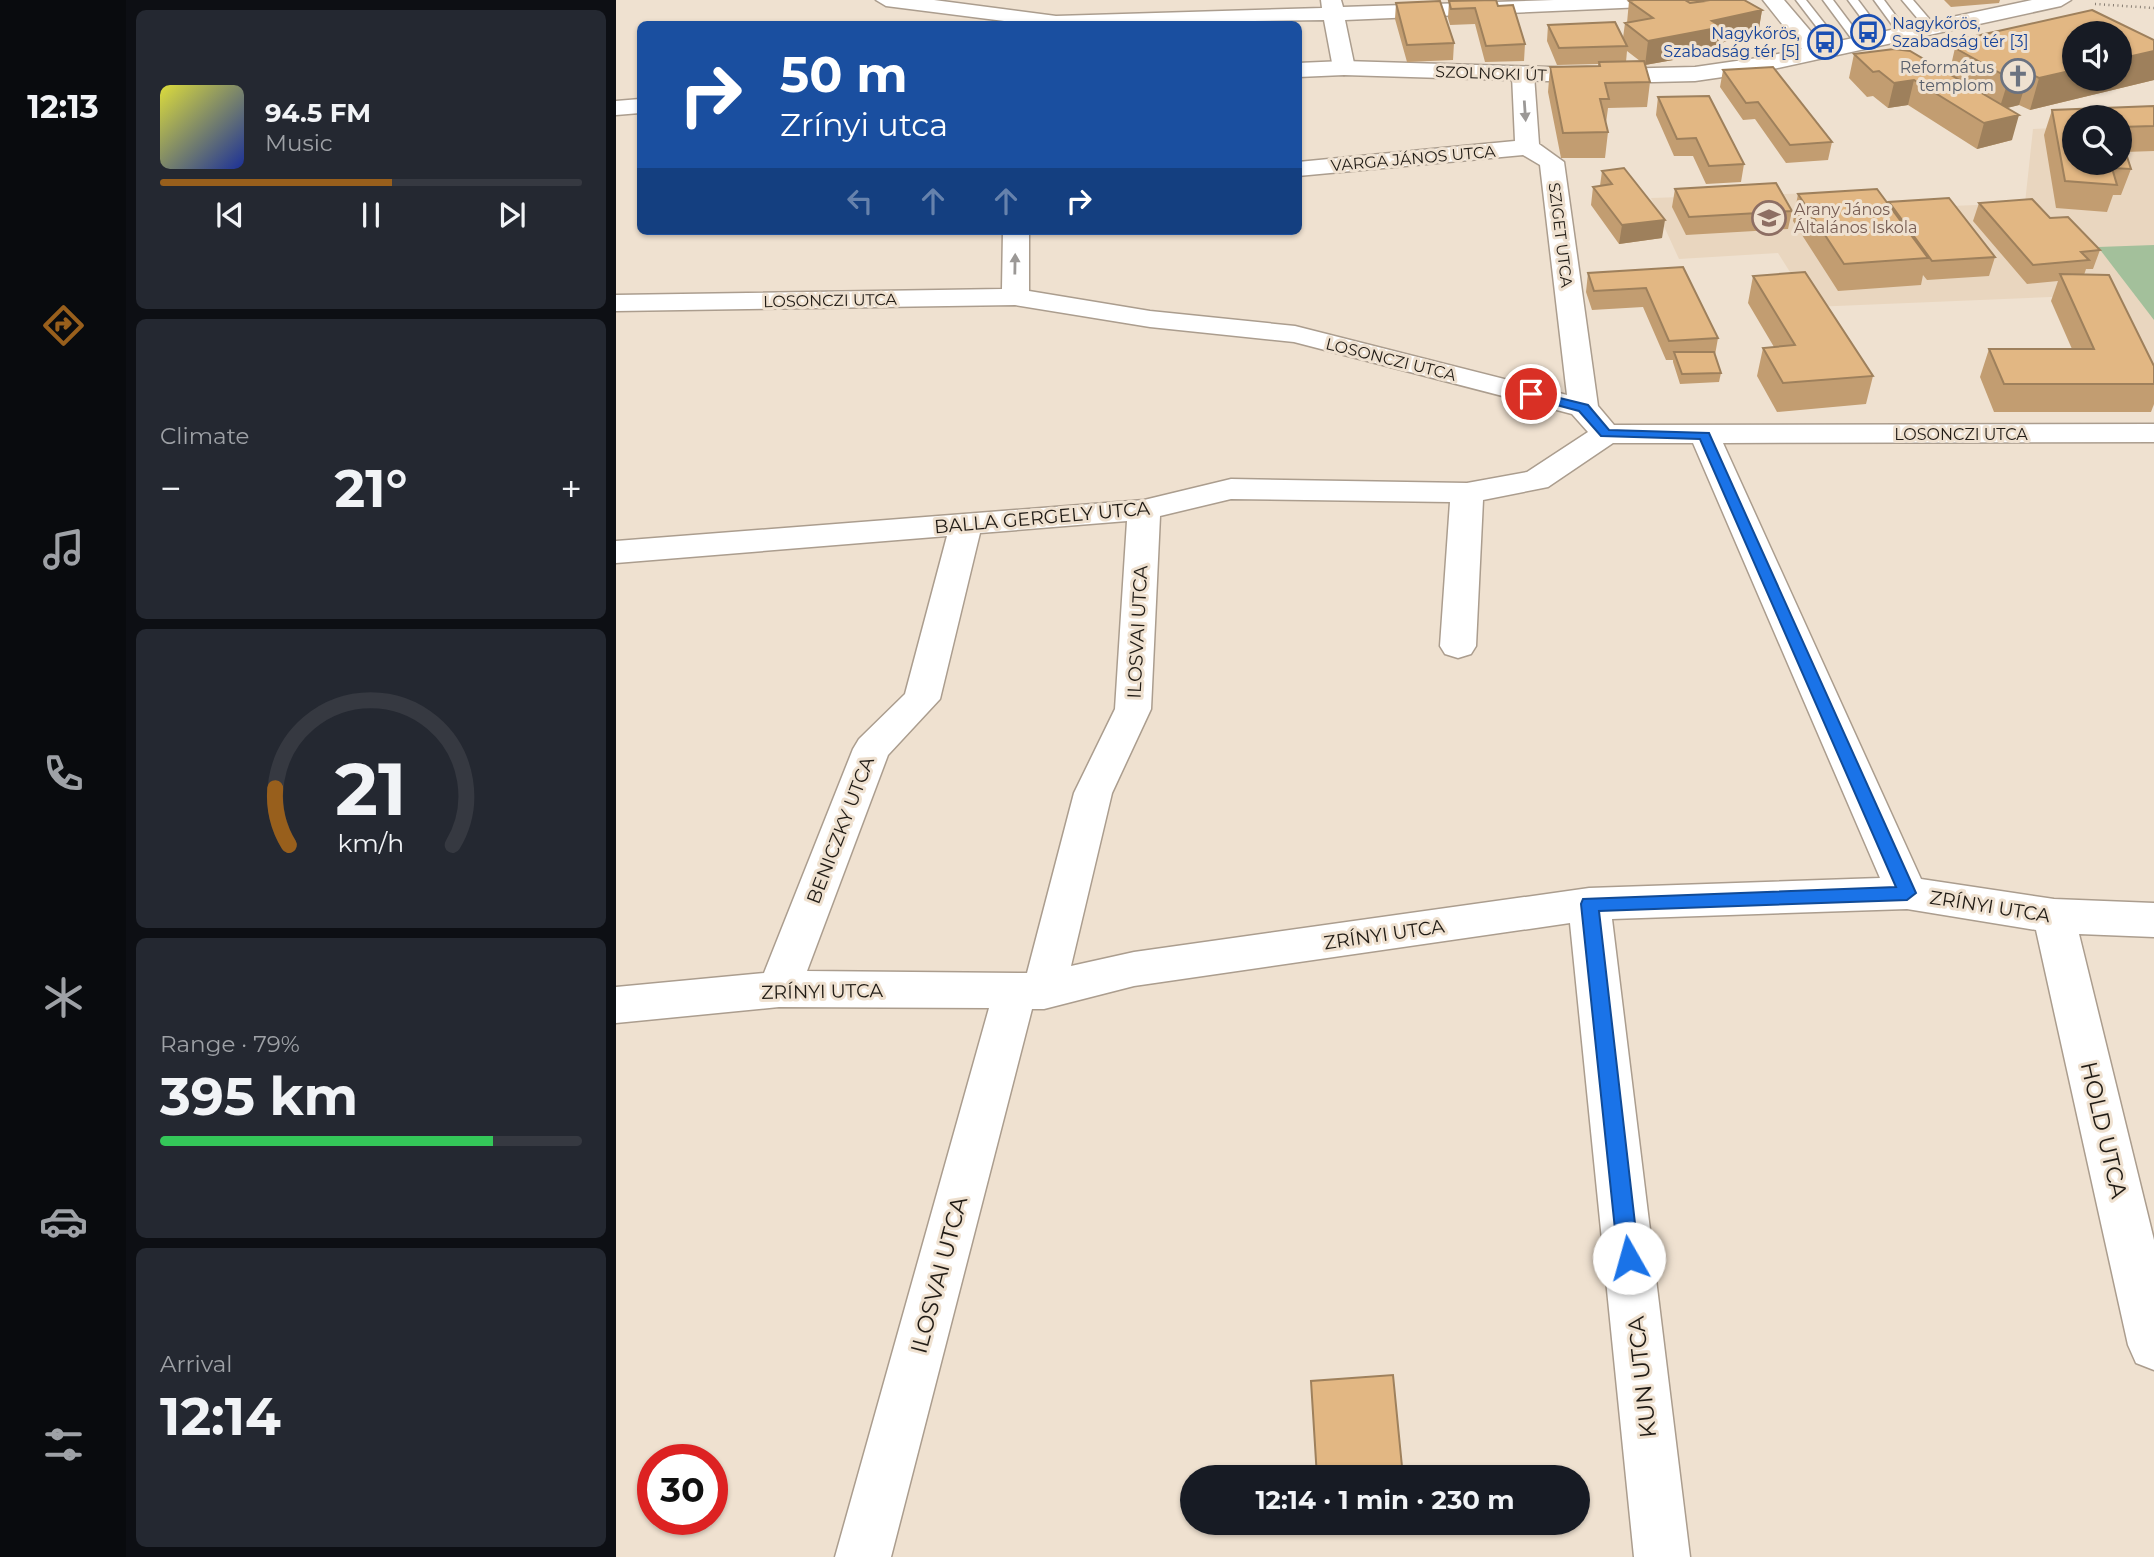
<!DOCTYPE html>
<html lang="en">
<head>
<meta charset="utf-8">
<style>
	body { margin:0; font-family:Montserrat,sans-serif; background:#242831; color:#f1f3f6; height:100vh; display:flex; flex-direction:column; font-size:26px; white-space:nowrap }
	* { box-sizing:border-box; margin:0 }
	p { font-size:23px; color:#9ea1a6 }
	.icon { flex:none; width:38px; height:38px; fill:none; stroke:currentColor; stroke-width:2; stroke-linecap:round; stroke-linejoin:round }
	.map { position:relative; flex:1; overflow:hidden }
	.sheet { display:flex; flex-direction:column; gap:10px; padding:10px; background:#0d0f14; width:490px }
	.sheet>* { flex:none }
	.top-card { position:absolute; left:21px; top:21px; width:665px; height:214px; border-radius:10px; box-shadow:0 2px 5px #0004; background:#1a4fa0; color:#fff; overflow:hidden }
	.controls { position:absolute; left:1446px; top:21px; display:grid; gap:14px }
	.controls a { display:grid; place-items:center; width:70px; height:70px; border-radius:50%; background:#171b24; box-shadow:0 2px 5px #0004; font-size:35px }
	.speed { position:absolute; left:21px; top:1444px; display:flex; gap:14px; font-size:35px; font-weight:700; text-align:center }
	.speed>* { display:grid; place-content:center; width:91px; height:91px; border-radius:50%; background:#171b24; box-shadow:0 2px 5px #0004; line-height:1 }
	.speed .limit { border:10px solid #d22; background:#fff; color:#111 }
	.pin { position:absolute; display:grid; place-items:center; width:60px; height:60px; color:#fff; margin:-30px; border:4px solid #fff; border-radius:50%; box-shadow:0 2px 7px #0007 }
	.me { position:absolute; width:77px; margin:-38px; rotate:353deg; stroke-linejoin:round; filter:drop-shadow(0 0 5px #0008) }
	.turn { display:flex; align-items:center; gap:24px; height:147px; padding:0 28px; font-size:32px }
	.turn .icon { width:91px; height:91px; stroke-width:2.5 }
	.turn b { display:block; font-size:49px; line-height:60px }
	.lanes { display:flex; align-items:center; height:66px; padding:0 28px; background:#0003; justify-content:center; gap:35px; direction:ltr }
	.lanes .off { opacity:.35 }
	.big { font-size:52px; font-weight:700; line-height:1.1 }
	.sheet .tile { flex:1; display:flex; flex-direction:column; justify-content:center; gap:10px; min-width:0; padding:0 24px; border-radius:10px; background:#242831 }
	.sheet .dial { align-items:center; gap:0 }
	.dial svg { height:182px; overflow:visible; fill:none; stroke:#363941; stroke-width:7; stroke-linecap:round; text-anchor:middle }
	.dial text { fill:#f1f3f6; stroke:none }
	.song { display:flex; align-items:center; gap:21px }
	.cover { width:84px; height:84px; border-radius:10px; background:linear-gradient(135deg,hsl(60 70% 55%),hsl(230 70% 35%)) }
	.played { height:7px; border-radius:4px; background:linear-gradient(90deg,#985f1c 55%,#363941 55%) }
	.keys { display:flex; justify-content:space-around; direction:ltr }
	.heat { display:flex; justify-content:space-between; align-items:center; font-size:38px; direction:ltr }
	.charge { height:10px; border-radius:5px; background:linear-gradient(90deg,#34c759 79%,#363941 0) }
	.trip { position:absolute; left:564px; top:1465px; width:410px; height:70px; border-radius:35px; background:#171b24; box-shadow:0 2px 5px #0004; font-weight:700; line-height:70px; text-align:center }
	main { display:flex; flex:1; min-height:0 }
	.tab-bar { display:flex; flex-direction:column; width:126px; justify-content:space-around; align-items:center; background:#090b0e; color:#9ea1a6 }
	.tab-bar .icon { width:49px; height:49px }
	.tab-bar .active { color:#985f1c }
	.tab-bar b { font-size:32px; color:#f1f3f6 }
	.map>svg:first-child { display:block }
	.built { fill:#e9d6bf }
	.green { fill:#a3c09b }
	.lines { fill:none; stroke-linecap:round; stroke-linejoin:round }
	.lane-casing { stroke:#ab9d8e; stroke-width:3 }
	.street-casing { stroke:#ab9d8e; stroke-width:3 }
	.secondary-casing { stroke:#ab9d8e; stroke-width:3 }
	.path { stroke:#877d72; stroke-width:2.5; stroke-dasharray:1 3.5; stroke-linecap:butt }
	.lane { fill:#fff; fill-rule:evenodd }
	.street { fill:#fff; fill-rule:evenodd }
	.secondary { fill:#fff; fill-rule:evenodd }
	.wall { fill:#c29d71; fill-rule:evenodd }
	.shaded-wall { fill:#9e805c }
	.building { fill:#e2b783; stroke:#9e805c; stroke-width:2 }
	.oneway { fill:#9b9896 }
	.route { fill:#1a73e8; stroke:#114b97; stroke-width:2 }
	.labels { text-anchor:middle; stroke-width:6; stroke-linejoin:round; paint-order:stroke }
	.far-transit-label { font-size:16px; fill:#164399; stroke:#efe1d0; text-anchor:start }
	.far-worship-label { font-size:16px; fill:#5b616d; stroke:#efe1d0; text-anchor:end }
	.far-street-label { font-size:16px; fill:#201b15; stroke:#efe1d0 }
	.far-education-label { font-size:16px; fill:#785e54; stroke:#efe1d0; text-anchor:start }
	.street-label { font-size:19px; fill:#201b15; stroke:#efe1d0 }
	.near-street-label { font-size:23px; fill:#201b15; stroke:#efe1d0 }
</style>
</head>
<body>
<main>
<nav class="tab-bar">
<b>12:13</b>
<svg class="icon active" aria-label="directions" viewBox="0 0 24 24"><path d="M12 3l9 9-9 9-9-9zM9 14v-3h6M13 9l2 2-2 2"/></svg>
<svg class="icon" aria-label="music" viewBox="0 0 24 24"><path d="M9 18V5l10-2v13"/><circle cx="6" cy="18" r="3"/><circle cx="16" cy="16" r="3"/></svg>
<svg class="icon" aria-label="phone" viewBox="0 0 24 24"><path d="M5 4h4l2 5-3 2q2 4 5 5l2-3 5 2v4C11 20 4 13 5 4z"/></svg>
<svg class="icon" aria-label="climate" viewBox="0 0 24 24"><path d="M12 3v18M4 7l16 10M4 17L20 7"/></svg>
<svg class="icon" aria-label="car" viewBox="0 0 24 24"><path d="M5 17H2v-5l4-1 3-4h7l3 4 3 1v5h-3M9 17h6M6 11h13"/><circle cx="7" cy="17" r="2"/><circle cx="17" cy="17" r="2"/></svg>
<svg class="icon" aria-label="filters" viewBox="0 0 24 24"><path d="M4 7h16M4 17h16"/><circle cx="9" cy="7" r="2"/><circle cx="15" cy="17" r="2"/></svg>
</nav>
<section class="sheet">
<div class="tile">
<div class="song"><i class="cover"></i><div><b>94.5 FM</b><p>Music</p></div></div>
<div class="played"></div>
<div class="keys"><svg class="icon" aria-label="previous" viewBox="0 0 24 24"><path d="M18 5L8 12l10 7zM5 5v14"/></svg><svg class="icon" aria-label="pause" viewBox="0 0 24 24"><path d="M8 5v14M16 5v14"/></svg><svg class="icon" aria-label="next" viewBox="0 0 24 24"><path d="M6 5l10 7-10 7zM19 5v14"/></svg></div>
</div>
<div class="tile"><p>Climate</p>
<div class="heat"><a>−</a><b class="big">21°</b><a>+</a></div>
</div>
<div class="tile dial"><svg viewBox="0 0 100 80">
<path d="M14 69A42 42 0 1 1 86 69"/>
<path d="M14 69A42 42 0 0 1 8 44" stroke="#985f1c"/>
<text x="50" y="56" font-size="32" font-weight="700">21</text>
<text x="50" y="72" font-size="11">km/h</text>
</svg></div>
<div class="tile"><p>Range · 79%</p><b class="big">395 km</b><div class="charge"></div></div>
<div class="tile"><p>Arrival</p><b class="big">12:14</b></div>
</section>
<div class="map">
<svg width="1538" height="1557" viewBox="0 0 1538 1557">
	<rect width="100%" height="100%" fill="#efe1d0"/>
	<path class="built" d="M1538,125V407L1483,295L1196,307L1162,253L1063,259L1035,198L1200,193L1213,211L1409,203L1417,129L1458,127V163H1503V126Z"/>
	<path class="green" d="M1538,245V320L1482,247Z"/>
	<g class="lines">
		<g class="lane-casing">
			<path id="lane" d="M1180,0H1190L1227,47V51H1219Z
				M1207,0H1217L1250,44L1249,46H1241Z
				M1232,0H1242L1272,40L1271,42H1263Z
				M1258,0H1268L1294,35L1293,37H1285Z
				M1286,0H1297L1321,28V32H1313Z"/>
		</g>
		<g class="street-casing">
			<path id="street" d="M260,0H318L440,16L706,8L705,0H725L727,7L938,0H1061L1051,6L729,20L739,68L728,75L717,68L708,20L411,24L270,6Z
				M1147,0H1168L1209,48L1212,53L1209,58H1193Z
				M907,68L918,75L923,144L948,162L982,406L998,425L1538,424V442L1107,443L1305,879L1438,899L1538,903V937L1463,934L1538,1240V1370L1520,1363L1512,1345L1420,930L1291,909L996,919L1074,1557H1018L954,923L518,986L428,1009H416L275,1557H219L373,1008L163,1007L0,1023V987L148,973L237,749L243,739L289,694L331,536L0,563V541L528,500L615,479L851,483L911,472L972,432L956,414L678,342L534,327L399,305L0,311V295L386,289L387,231H413V291L534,311L679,326L951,395L924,165L907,155L682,176V162L899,141L896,75ZM997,443H1077L1264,878L973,888L518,952L455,966L496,793L535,709L544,516L615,499L834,502L824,646L829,654L842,658L855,654L860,646L867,500L932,487ZM511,521L499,709L458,793L411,973L191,971L272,755L324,699L364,533Z"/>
		</g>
		<g class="secondary-casing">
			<path id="secondary" d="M1416,0H1455L1445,6L1148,71L1079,81L996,83L728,75L682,77V63L728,61L996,69L1079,67L1148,57Z
				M24,99V113L0,115V101Z"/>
		</g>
		<path class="path" d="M1479,4L1538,8"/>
		<use href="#lane" class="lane"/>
		<use href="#street" class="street"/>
		<use href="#secondary" class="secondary"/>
	</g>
	<path class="wall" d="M1328,0H1384L1383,3L1335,7Z
		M833,1L882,6L909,44L908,61L869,62L859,24L834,25L832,18Z
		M1013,1H1089L1146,10L1142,34L1104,43L1102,52L1029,65L1034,82L1031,107L992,108L990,123L992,132L989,158H945L932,92L934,67L982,66V64L941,65L931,41L932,25L1007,38L1009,23H1011ZM1011,51L1024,61L1010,62Z
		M780,3L838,43L837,60L791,62L779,19Z
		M1351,38L1538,40V80L1414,110L1403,105L1391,108L1396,140L1361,149L1292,105L1272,108L1257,96L1251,97L1233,78L1238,54L1333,74L1339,48L1349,46Z
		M1107,70L1216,142L1212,160L1170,163L1139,119L1127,120L1104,87Z
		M1042,97L1128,164L1125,182L1090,184L1077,156H1058L1040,115Z
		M1538,106V151L1509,152L1515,169L1505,195H1497L1491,212L1440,208L1428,135L1436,110ZM1458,117H1503V163Z
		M986,171L1046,238L1003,244L975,205L977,187L984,186Z
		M1059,189L1176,211L1172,229L1070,235L1056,207Z
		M1182,194L1273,205V202L1379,257L1373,276L1311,280L1307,275L1305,285L1222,291L1177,221Z
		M1363,203L1484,250L1477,269H1470L1468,275L1538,366V404L1535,412H1378L1364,377L1373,349H1456L1435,301L1442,281L1411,284L1357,221Z
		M1067,267L1102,338L1099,355L1105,373L1103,382L1064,384L1057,362V360H1050L1027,307L976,310L970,292L972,273Z
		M1137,276L1257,376L1250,404L1161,412L1141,376L1147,348L1158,347L1132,303Z
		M704,1522H786L704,1529Z"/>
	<path class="shaded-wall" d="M1146,10L1142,34L1104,43L1102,52L1029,65L1032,41L1096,21Z
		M1538,51V80L1414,110L1423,78L1458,70V79H1503V59Z
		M1413,73L1403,105L1383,110L1393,78Z
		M1298,80L1292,105L1272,108L1278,83Z
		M1403,115L1396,140L1361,149L1368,123Z
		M1049,220L1046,238L1003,244L1006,225Z"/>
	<path class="building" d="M880,0L882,6L897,5L909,44L870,46L859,8L835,9L833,1Z
		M1018,0H1069L1074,3L1094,0H1128L1146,10L1096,21L1106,27L1032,41L1009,23L1037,18L1013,1Z
		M1069,0H1089V1L1074,3Z
		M824,1L838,43L791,45L780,3Z
		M1476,10L1538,40V51L1503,59V33H1458V70L1423,78L1413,73L1393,78L1339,48L1360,43L1351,38Z
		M999,22L1011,46L943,48L932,25Z
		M1278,49L1294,51L1403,115L1368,123L1298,80L1278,83L1263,71L1257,72L1238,54Z
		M1028,61L1034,82L989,83L993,99H984L992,132L947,133L934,67L984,66L983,62Z
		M1157,67L1216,142L1174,145L1142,102L1130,103L1107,70Z
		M1093,96L1128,164L1093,166L1080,138L1061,139L1042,97Z
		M1538,106V126L1503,127V117H1458V163H1503V132L1515,169L1496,168L1501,185L1449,181L1436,110Z
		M1008,168L1049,220L1006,225L977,187L996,184L986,171Z
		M1160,183L1176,211L1073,217L1059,189Z
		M1261,189L1312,258L1228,264L1182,194Z
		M1333,198L1379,257L1316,261L1273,202Z
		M1416,199L1434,218L1452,217L1484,250L1465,252L1473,260L1417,265L1363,203Z
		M1067,267L1102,338L1053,341L1030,288L978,291L972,273Z
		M1189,272L1257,376L1167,383L1147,348L1179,345L1137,276Z
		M1444,274L1493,275L1538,366V384H1388L1373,349H1478Z
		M1058,352H1098L1105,373L1066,374Z
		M777,1375L787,1477H701L695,1381Z"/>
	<defs><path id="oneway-solid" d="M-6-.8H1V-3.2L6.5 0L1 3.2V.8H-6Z" transform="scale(1.75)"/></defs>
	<g class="oneway">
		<use href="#oneway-solid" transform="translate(909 111) rotate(86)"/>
		<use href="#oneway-solid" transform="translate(399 264) rotate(-89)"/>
	</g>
	<path class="route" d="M915,391L972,405L993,430L1093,433L1300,893L1291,900L983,911L1023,1258L1020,1265L1013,1268L1005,1265L1002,1258L965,904L967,899L1280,887L1084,439L985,436L963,411L910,397L909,394Z"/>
	<defs>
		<g id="bus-ring" transform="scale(1.75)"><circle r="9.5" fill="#efe1d0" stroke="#1a4fb4" stroke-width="1.5"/><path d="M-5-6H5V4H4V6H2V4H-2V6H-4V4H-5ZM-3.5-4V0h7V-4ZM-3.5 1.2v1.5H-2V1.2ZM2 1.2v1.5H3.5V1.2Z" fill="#1a4fb4"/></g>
		<g id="church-ring" transform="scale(1.75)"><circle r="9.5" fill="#efe1d0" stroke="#6b7280" stroke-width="1.5"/><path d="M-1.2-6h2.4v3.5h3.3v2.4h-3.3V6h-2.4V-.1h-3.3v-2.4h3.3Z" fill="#6b7280"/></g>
		<g id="school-ring" transform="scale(1.75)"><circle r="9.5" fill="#efe1d0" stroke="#8d6e63" stroke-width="1.5"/><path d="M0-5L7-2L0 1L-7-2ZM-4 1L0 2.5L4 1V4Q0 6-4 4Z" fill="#8d6e63"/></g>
	</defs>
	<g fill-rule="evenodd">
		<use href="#bus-ring" x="1252" y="32"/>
		<use href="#bus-ring" x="1209" y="42"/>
		<use href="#church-ring" x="1402" y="76"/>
		<use href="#school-ring" x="1153" y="218"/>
	</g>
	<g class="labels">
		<g class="far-transit-label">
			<text x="1276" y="29">Nagykőrös,<tspan x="1276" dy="18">Szabadság tér [3]</tspan></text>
			<text x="1184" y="39" text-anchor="end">Nagykőrös,<tspan x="1184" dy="18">Szabadság tér [5]</tspan></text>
		</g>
		<g class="far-worship-label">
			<text x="1378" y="73">Református<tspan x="1378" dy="18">templom</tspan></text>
		</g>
		<g class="far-street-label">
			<text transform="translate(875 73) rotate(2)" y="6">SZOLNOKI ÚT</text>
			<text transform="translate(797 158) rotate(-5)" y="6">VARGA JÁNOS UTCA</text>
			<text transform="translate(945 235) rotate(83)" y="6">SZIGET UTCA</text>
			<text transform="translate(214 300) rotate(-1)" y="6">LOSONCZI UTCA</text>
			<text transform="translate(775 359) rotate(14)" y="6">LOSONCZI UTCA</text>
			<text x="1345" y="440">LOSONCZI UTCA</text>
		</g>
		<g class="far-education-label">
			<text x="1178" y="215">Arany János<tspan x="1178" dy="18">Általános Iskola</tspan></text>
		</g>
		<g class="street-label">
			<text transform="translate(426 517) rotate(-5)" y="7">BALLA GERGELY UTCA</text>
			<text transform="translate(521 632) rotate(-87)" y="7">ILOSVAI UTCA</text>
			<text transform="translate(224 830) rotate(-69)" y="7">BENICZKY UTCA</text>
			<text transform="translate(1374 906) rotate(9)" y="7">ZRÍNYI UTCA</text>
			<text transform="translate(768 934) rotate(-8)" y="7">ZRÍNYI UTCA</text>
			<text transform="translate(206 991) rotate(-1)" y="7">ZRÍNYI UTCA</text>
		</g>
		<g class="near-street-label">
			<text transform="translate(1488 1130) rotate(77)" y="8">HOLD UTCA</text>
			<text transform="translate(323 1275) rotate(-75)" y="8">ILOSVAI UTCA</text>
			<text transform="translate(1026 1377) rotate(-96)" y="8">KUN UTCA</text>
		</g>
	</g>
</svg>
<div class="controls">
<a><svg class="icon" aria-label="sound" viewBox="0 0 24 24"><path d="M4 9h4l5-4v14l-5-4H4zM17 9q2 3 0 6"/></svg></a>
<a><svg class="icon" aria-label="search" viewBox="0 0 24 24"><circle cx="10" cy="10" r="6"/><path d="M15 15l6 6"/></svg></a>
</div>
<div class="speed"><div class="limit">30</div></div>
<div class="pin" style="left:915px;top:394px;background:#d93025"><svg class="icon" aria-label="arrive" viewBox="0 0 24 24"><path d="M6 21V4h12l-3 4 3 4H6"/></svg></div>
<svg class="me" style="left:1013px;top:1258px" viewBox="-20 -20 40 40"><circle r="19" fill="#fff"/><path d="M0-13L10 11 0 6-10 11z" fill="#1a73e8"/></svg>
<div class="trip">12:14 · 1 min · 230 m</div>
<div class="top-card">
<div class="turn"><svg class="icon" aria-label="right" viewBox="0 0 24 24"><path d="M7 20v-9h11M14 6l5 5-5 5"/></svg><div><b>50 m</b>Zrínyi utca</div></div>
<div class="lanes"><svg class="icon off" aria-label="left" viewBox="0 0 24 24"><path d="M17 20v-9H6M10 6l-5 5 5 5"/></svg><svg class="icon off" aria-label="ahead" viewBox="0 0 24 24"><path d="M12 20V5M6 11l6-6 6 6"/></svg><svg class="icon off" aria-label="ahead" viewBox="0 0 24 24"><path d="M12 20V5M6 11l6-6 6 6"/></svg><svg class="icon" aria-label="right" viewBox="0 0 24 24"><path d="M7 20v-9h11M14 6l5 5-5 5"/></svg></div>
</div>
</div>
</main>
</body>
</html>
